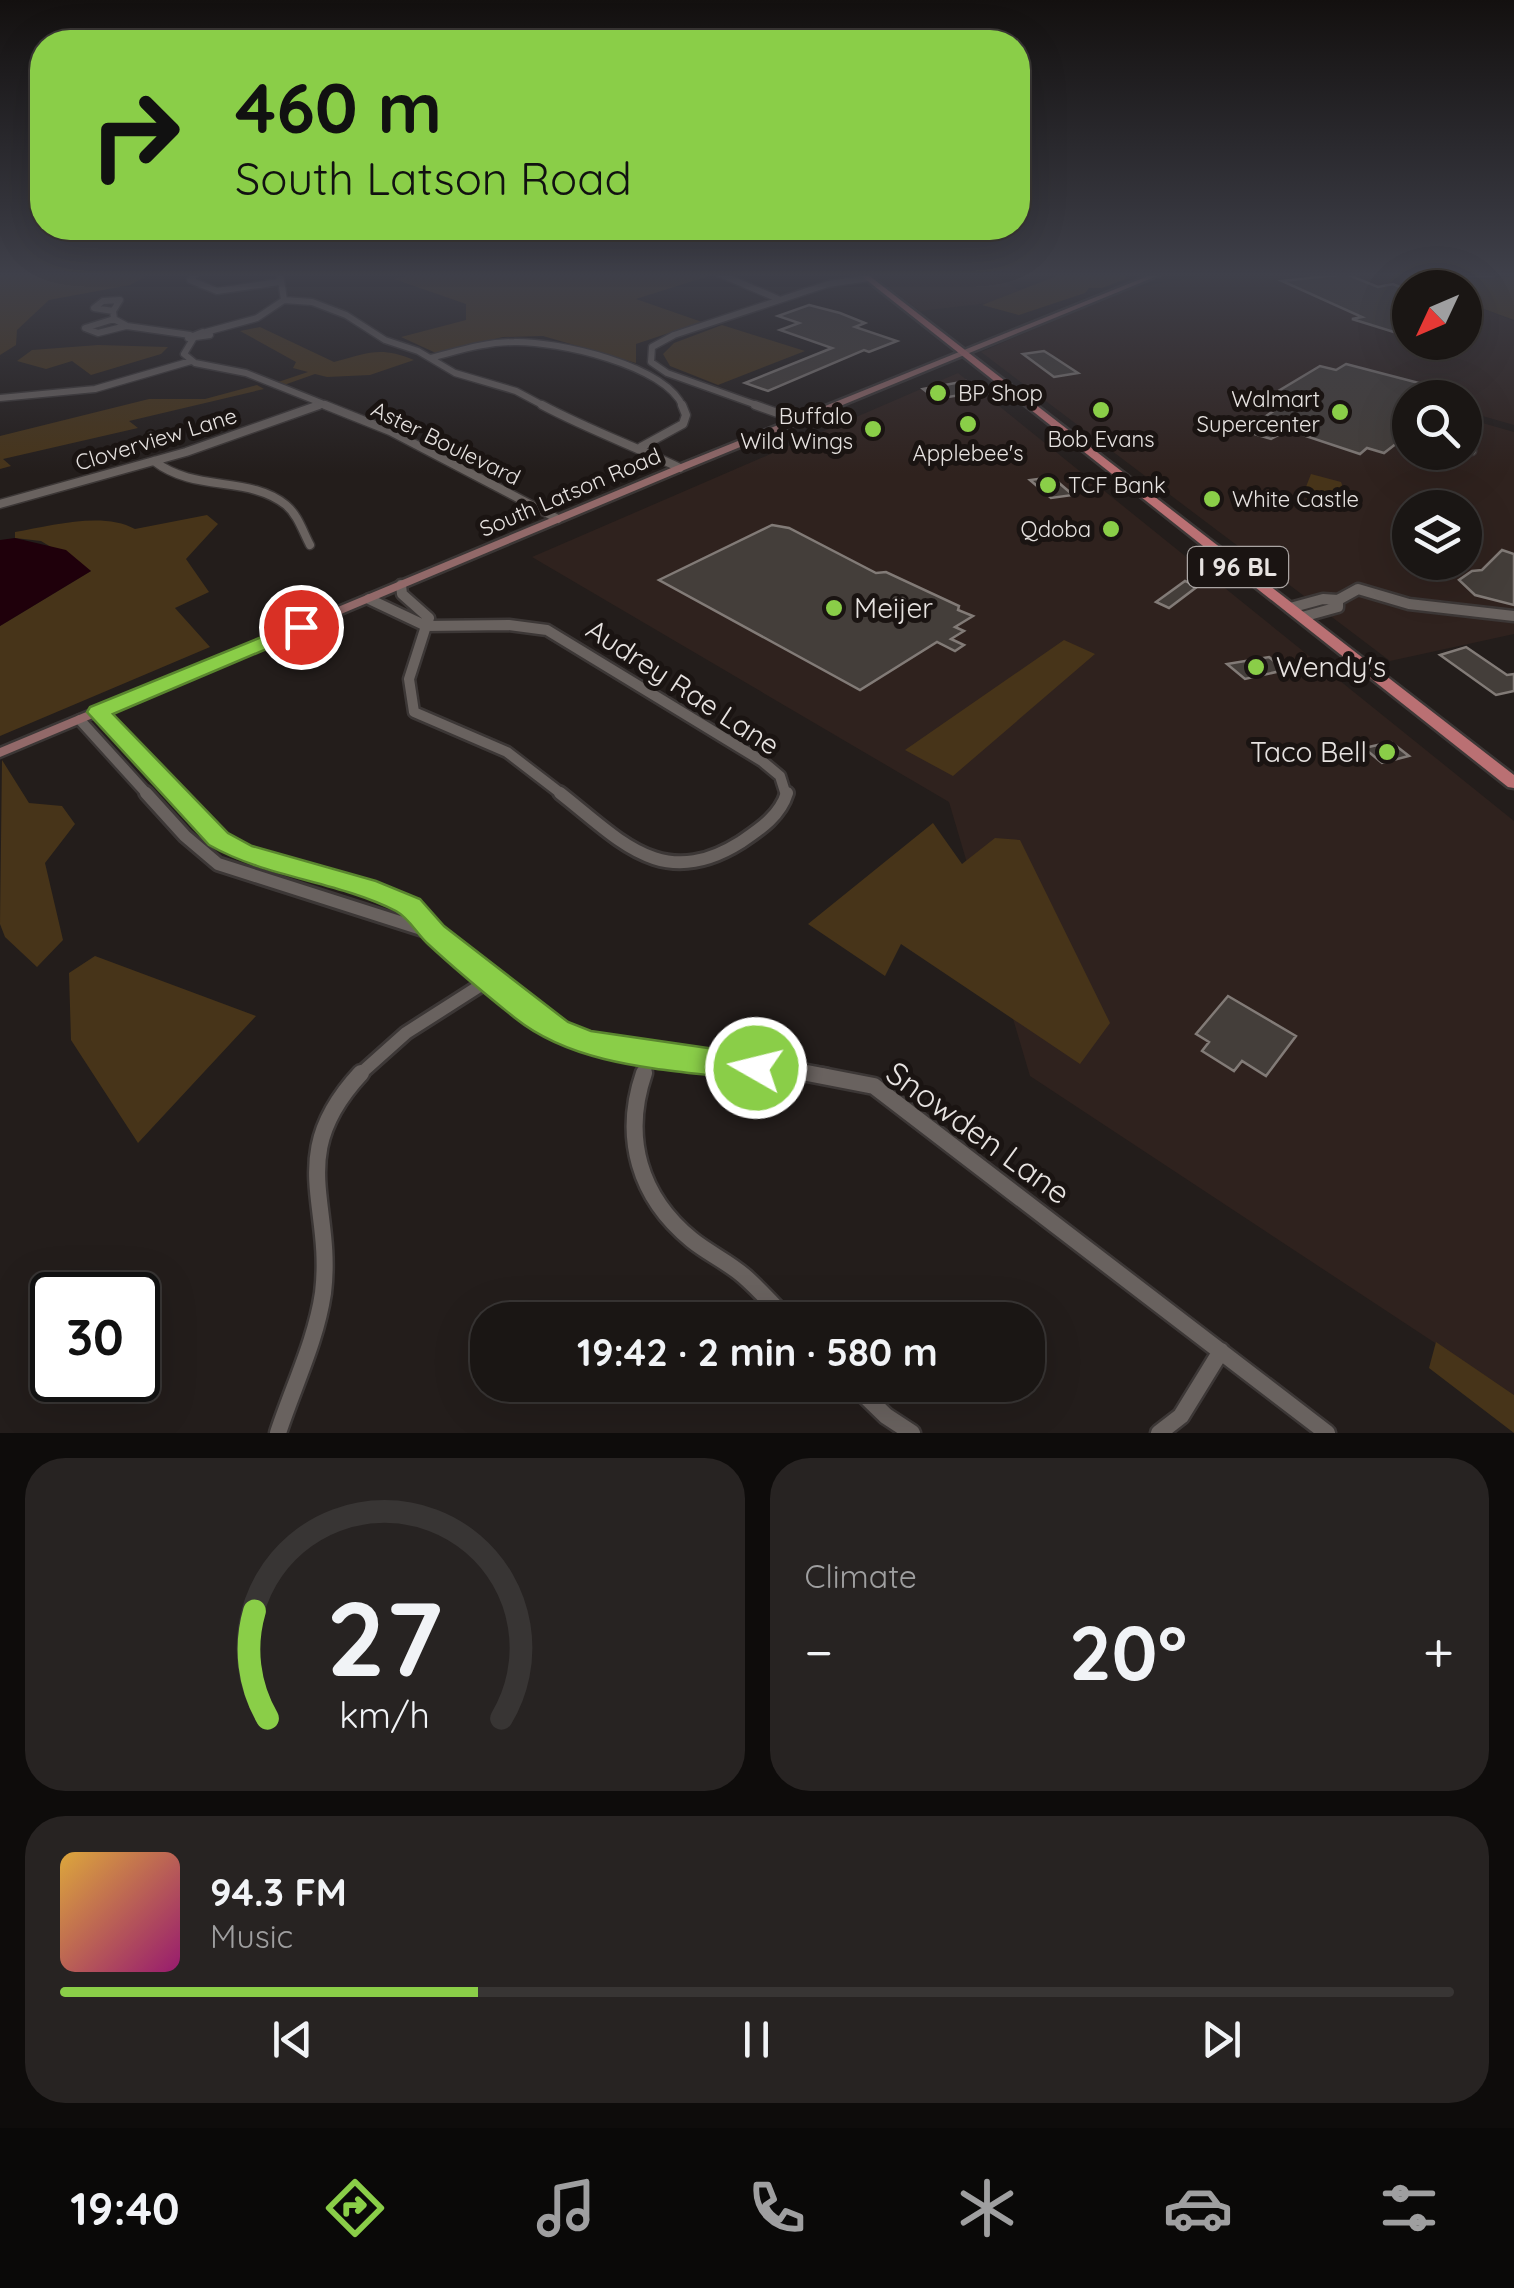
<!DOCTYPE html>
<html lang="en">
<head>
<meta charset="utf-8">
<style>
	body { margin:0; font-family:Quicksand,sans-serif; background:#272322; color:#f1f3f6; height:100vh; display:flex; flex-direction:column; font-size:38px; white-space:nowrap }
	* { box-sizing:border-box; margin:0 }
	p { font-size:32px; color:#9f9fa0 }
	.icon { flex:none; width:55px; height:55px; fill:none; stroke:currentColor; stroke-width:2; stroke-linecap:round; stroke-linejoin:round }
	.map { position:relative; height:1433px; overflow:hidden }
	.panel { display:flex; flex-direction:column; gap:25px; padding:25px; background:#0e0c0b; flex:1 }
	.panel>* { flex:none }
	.top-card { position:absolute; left:30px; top:30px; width:1000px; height:210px; border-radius:40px; box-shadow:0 10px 40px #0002,0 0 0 2px #383534; background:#8ace48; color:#111; overflow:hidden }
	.needle { width:65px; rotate:226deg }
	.tools { position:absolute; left:1392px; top:270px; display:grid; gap:20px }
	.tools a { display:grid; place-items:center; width:90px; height:90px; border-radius:50%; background:#1a1614; box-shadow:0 10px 40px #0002,0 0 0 2px #383534; font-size:50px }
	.speed { position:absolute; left:30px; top:1272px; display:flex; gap:20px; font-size:50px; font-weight:700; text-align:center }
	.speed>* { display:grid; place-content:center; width:130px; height:130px; border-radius:50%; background:#1a1614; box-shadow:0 10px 40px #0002,0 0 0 2px #383534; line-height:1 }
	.speed .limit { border:5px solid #111; border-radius:15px; background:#fff; color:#111 }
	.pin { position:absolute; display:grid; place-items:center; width:85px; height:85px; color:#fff; margin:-42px; border:5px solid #fff; border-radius:50%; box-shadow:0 2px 10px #0007 }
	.me { position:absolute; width:110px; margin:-55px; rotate:278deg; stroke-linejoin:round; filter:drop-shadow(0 0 8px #0008) }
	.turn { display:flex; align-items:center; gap:35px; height:210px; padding:0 40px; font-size:45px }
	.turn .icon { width:130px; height:130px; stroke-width:2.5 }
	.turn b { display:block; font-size:70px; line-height:85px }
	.big { font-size:75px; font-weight:700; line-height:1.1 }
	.panel .card { flex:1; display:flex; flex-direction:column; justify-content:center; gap:15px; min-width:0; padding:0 35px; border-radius:40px; background:#272322 }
	.panel .dial { align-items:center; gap:0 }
	.dial svg { height:260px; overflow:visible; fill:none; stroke:#383534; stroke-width:7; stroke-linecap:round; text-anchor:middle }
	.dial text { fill:#f1f3f6; stroke:none }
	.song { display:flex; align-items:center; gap:30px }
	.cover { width:120px; height:120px; border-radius:15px; background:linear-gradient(135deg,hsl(40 70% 55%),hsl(320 70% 35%)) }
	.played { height:10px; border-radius:5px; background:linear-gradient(90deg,#8ace48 30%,#383534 30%) }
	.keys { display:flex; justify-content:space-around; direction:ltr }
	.heat { display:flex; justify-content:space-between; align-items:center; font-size:55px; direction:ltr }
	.panel .tiles { flex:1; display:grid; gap:25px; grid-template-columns:1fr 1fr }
	.card:last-child { grid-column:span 2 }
	.trip { position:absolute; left:470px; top:1302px; width:575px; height:100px; border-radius:40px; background:#1a1614; box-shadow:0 10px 40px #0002,0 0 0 2px #383534; font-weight:700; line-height:100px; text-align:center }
	.tabs { display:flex; height:160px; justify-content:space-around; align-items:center; background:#0a0908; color:#9f9fa0 }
	.tabs .icon { width:70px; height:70px }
	.tabs .active { color:#8ace48 }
	.tabs b { font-size:45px; color:#f1f3f6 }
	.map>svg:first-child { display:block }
	.built { fill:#2f221e; fill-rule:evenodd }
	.green { fill:#473419 }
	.water { fill:#1f000b }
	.building { fill:#443e3a; stroke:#827b77; stroke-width:2.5 }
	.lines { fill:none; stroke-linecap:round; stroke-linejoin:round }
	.minor-far4-casing { stroke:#3c3736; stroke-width:9 }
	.minor-far3-casing { stroke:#3c3736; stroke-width:11 }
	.minor-far2-casing { stroke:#3c3736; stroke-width:15 }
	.minor-far1-casing { stroke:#3c3736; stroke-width:18 }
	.minor-casing { stroke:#3c3736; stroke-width:21 }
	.secondary-casing { stroke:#3c3736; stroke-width:5 }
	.primary-casing { stroke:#3c3736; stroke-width:5 }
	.minor-far4 { stroke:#69625f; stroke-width:6 }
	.minor-far3 { stroke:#69625f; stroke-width:8 }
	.minor-far2 { stroke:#69625f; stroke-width:10 }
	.minor-far1 { stroke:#69625f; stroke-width:12 }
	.minor { stroke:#69625f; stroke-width:16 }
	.secondary { fill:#926969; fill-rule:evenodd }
	.primary { fill:#ba7073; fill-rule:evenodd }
	.route { fill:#8ace48; stroke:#5a862f; stroke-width:2.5 }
	.poi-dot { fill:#8ace48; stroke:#1a1412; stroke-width:4 }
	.labels { text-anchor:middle; stroke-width:10; stroke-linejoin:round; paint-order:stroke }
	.far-poi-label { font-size:22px; fill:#e7e3e1; stroke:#1a1412; text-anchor:start }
	.far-street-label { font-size:22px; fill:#e7e3e1; stroke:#1a1412 }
	.shield { fill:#1a1412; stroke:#aaa5a3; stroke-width:2.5 }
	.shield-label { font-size:25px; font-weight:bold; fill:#e7e3e1 }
	.poi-label { font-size:28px; fill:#e7e3e1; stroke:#1a1412; text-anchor:start }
	.street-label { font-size:28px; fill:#e7e3e1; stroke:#1a1412 }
	.near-street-label { font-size:32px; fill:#e7e3e1; stroke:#1a1412 }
</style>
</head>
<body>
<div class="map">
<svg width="1514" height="1433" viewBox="0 0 1514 1433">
	<rect width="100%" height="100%" fill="#231d1b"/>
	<path class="built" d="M871,274H992L1019,290L989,303L920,311Z
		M1213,274H1395L1429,287L1410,288V342H1465V302L1514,321V425L1465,411V398H1410V452H1465V418L1514,432V634L1390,661L981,352L1127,289ZM1410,508H1465V562H1410Z
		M958,373L1514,821V1395L1030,1076L949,802L532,557Z"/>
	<path class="green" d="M0,274H135L145,277L130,285L49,300L17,330L16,345L0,355Z
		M415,274H710L712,275L636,299L702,322L636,344V363L543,336L503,337L436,353L401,337L466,320V304L394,279Z
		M1062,274H1122L1128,278L1102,288H1089L1085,293L1019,315L982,305Z
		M1388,274L1485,279L1514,276V320L1465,302V288L1425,287Z
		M722,325L805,351L718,385L670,366L663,354L674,343Z
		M260,327L334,362C368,353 380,346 414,360L370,375L327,377L315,374L284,385L278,382L308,372L293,368L296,362L240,331Z
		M98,345L168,347L161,354L91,375L72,361L46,369L17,361L32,350Z
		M257,385L264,389L129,421L138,428L3,459L11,466L0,469V436L149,399H205Z
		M1311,474L1341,482L1344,490L1323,509L1308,503L1304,492Z
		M207,515L218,524L186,559L209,592L175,608L210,647L0,736V626L91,571L41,541L15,538V532C50,526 103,511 135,529Z
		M1064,640L1095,654L953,776L905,750Z
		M2,760L29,803L62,806L75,824L45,863L63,940L37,967L5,937L0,924Z
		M933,823L962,864L995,838L1020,840L1110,1023L1080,1064L901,944L885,976L808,924Z
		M95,956L256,1016L138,1143L71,1040L69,973Z
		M1436,1342L1514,1395V1433L1429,1368Z"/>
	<path class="water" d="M15,538L66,550L91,571L0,626V540Z"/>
	<path class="building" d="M1346,274L1378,287L1393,284L1410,291V337L1352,319L1362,317L1282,281Z
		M809,305L840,313L865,323L855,327L897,341L869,352L864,350L768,391L745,383L832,348L780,330L799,323L778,316Z
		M1044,351L1052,356L1078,373L1054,377L1023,354Z
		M1346,364L1461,394V398H1410V433L1384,453L1367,448L1360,454L1288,430L1271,439L1244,431L1284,404L1267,399L1270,396L1320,366L1336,370Z
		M966,381L979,392L936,399L923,389Z
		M1052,477L1073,495L1051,498L1030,480Z
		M772,525L789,528L876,573L886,572L959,606L958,610L973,616L955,627L964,631L951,639L964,645L955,651L937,642L860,690L659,580Z
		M1502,550L1514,554V605L1475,595L1459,580L1472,571L1482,570Z
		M1185,581L1198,586L1169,608L1156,602Z
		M1466,647L1507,675L1514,674V691L1496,695L1440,655Z
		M1269,657L1285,670L1245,679L1227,664Z
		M1391,742L1409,756L1382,763L1364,748Z
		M1228,996L1296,1036L1266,1076L1242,1061L1234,1071L1202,1051L1209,1042L1196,1034Z"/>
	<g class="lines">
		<g class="minor-far4-casing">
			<path id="minor-far4" d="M196,274L190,280L217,291L279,282
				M720,274L778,299
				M1442,274H1492
				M120,300L113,311L94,308L103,301Z
				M284,300L312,302L346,315L385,340L418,351L455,373L516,391L546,407
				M113,311L114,319L127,326L190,335
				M114,319L85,328L98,333L126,326
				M203,332L210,335L188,338Z
				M206,332L257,318L284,300L280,274
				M193,339L184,354L195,363L246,373L331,407
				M430,358C458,351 485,342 514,342C557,341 666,365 683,407
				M0,398L95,389L191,361
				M312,407L319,405
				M762,407L667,373L651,362L652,347L674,335L828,284L869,278"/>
		</g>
		<g class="minor-far3-casing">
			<path id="minor-far3" d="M325,405L390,431L558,519
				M542,405C587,429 634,446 680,468
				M755,405L797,420
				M641,447L683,424L686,415L682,405
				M1465,449L1472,451
				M154,461C195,493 249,475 286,505C298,515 303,532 310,545
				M0,504L186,452L319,405"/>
		</g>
		<g class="minor-far2-casing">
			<path id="minor-far2" d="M401,585L402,594L429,618L426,626
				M369,599L426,626
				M1290,608L1323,599L1338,600
				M1302,617L1338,607V600L1358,589L1409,604L1514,616
				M426,626L509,625L547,630L762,761L780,776L786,795
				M426,626L409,679L414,712L507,752L563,795
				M98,712L177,795
				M80,720L148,795"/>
		</g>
		<g class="minor-far1-casing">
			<path id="minor-far1" d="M146,793L185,836L218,864L434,933
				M174,793L218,839L240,851L360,887L412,908L438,937L509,997L588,1043L826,1075
				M560,793C620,840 662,892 741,842C760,829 780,816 787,793
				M359,1075L406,1033L489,980
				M643,1075L651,1053"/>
		</g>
		<g class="minor-casing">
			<path id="minor" d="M644,1073C622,1137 639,1197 692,1240C708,1253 728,1262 744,1276C759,1289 773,1305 788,1320
				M807,1073L874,1086L1327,1433
				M854,1385L886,1416L912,1433
				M278,1433C293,1387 316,1341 323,1293C334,1203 284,1156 361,1073
				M1159,1433L1181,1416L1221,1351"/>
		</g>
		<g class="secondary-casing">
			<path id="secondary" d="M1153,274H1162L684,470L0,757V748L676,466Z"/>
		</g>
		<g class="primary-casing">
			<path id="primary" d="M859,274H867L1514,775V788L1508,787Z"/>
		</g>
		<use href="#minor-far4" class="minor-far4"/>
		<use href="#minor-far3" class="minor-far3"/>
		<use href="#minor-far2" class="minor-far2"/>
		<use href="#minor-far1" class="minor-far1"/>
		<use href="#minor" class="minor"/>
		<use href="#secondary" class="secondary"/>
		<use href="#primary" class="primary"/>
	</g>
	<linearGradient id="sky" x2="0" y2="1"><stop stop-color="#13100f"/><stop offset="0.58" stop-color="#3f404a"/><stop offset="1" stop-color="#3f404a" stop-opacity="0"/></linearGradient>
	<rect width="1514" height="474" fill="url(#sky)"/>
	<path class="route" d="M301,621L312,627L309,631L113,714L228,833L252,846L376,881L420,899L444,926L568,1022L591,1031L756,1055L767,1058L772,1068L767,1077L756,1081C676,1069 580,1070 515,1018C485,994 456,970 428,944C417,934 409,918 396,911C337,881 267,878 209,845L87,712L90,707Z"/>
	<g class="poi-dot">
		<circle cx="938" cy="393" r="10"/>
		<circle cx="1101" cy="410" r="10"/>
		<circle cx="1340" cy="412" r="10"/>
		<circle cx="968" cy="424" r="10"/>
		<circle cx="873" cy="429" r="10"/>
		<circle cx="1048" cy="485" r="10"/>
		<circle cx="1212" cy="499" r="10"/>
		<circle cx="1111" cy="529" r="10"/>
		<circle cx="834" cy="608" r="10"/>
		<circle cx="1256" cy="667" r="10"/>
		<circle cx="1387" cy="752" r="10"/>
	</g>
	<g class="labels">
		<g class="far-poi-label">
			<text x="958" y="401">BP Shop</text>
			<text x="1320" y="407" text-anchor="end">Walmart<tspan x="1320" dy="25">Supercenter</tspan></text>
			<text x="853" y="424" text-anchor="end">Buffalo<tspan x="853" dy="25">Wild Wings</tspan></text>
			<text x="1101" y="447" text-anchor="middle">Bob Evans</text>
			<text x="968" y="461" text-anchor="middle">Applebee's</text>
			<text x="1068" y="493">TCF Bank</text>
			<text x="1232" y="507">White Castle</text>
			<text x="1091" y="537" text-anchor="end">Qdoba</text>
		</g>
		<g class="far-street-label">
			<text transform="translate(156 439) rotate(-17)" y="8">Cloverview Lane</text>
			<text transform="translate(446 443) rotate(26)" y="8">Aster Boulevard</text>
			<text transform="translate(570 492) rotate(-23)" y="8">South Latson Road</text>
		</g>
		<rect class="shield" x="1188" y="547" width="100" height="40" rx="8"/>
		<g class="shield-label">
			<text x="1238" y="576">I 96 BL</text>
		</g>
		<g class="poi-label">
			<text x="854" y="618">Meijer</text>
			<text x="1276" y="677">Wendy's</text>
			<text x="1367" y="762" text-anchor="end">Taco Bell</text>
		</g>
		<g class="street-label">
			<text transform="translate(683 687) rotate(33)" y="10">Audrey Rae Lane</text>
		</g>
		<g class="near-street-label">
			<text transform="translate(978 1133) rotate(36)" y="11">Snowden Lane</text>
		</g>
	</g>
</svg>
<div class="tools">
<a><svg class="needle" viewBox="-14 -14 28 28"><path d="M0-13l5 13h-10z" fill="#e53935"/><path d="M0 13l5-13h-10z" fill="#9f9fa0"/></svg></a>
<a><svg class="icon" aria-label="search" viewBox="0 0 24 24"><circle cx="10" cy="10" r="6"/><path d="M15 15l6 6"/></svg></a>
<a><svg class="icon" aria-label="layers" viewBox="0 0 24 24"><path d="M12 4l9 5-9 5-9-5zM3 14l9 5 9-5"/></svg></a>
</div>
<div class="speed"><div class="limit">30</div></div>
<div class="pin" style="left:301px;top:627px;background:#d93025"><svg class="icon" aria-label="arrive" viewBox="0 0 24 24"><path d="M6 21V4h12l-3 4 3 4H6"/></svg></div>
<svg class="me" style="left:756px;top:1068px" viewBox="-20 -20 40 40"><circle r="17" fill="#8ace48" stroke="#fff" stroke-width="3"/><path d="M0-11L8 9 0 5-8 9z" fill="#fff"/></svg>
<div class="trip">19:42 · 2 min · 580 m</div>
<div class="top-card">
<div class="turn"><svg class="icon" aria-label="right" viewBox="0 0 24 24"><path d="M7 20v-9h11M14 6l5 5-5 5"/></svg><div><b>460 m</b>South Latson Road</div></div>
</div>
</div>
<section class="panel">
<div class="tiles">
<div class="card dial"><svg viewBox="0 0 100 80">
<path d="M14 69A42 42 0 1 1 86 69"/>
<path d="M14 69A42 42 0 0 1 10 36" stroke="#8ace48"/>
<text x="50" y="56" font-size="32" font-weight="700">27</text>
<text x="50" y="72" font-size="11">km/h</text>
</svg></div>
<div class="card"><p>Climate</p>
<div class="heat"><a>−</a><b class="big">20°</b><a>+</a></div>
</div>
<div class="card">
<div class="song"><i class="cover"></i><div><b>94.3 FM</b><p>Music</p></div></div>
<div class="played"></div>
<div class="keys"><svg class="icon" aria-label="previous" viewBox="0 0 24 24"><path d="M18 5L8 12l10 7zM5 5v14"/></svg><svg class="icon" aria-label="pause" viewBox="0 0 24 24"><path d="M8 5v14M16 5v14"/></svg><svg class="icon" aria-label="next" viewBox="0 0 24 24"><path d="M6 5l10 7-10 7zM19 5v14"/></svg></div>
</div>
</div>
</section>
<nav class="tabs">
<b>19:40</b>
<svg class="icon active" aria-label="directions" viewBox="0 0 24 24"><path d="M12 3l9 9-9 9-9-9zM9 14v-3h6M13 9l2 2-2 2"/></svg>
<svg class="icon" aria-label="music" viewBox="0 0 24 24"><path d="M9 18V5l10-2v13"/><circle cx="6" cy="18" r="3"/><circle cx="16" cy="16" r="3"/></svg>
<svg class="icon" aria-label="phone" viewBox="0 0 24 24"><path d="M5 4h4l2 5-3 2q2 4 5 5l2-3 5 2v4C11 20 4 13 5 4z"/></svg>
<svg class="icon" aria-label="climate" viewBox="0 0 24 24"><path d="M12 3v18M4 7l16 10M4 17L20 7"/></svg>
<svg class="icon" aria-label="car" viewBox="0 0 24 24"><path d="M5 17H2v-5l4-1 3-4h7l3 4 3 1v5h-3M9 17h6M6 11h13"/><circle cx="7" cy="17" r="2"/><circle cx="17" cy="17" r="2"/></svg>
<svg class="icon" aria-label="filters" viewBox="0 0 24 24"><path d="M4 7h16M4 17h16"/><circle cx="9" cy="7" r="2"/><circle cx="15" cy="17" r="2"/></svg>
</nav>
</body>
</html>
